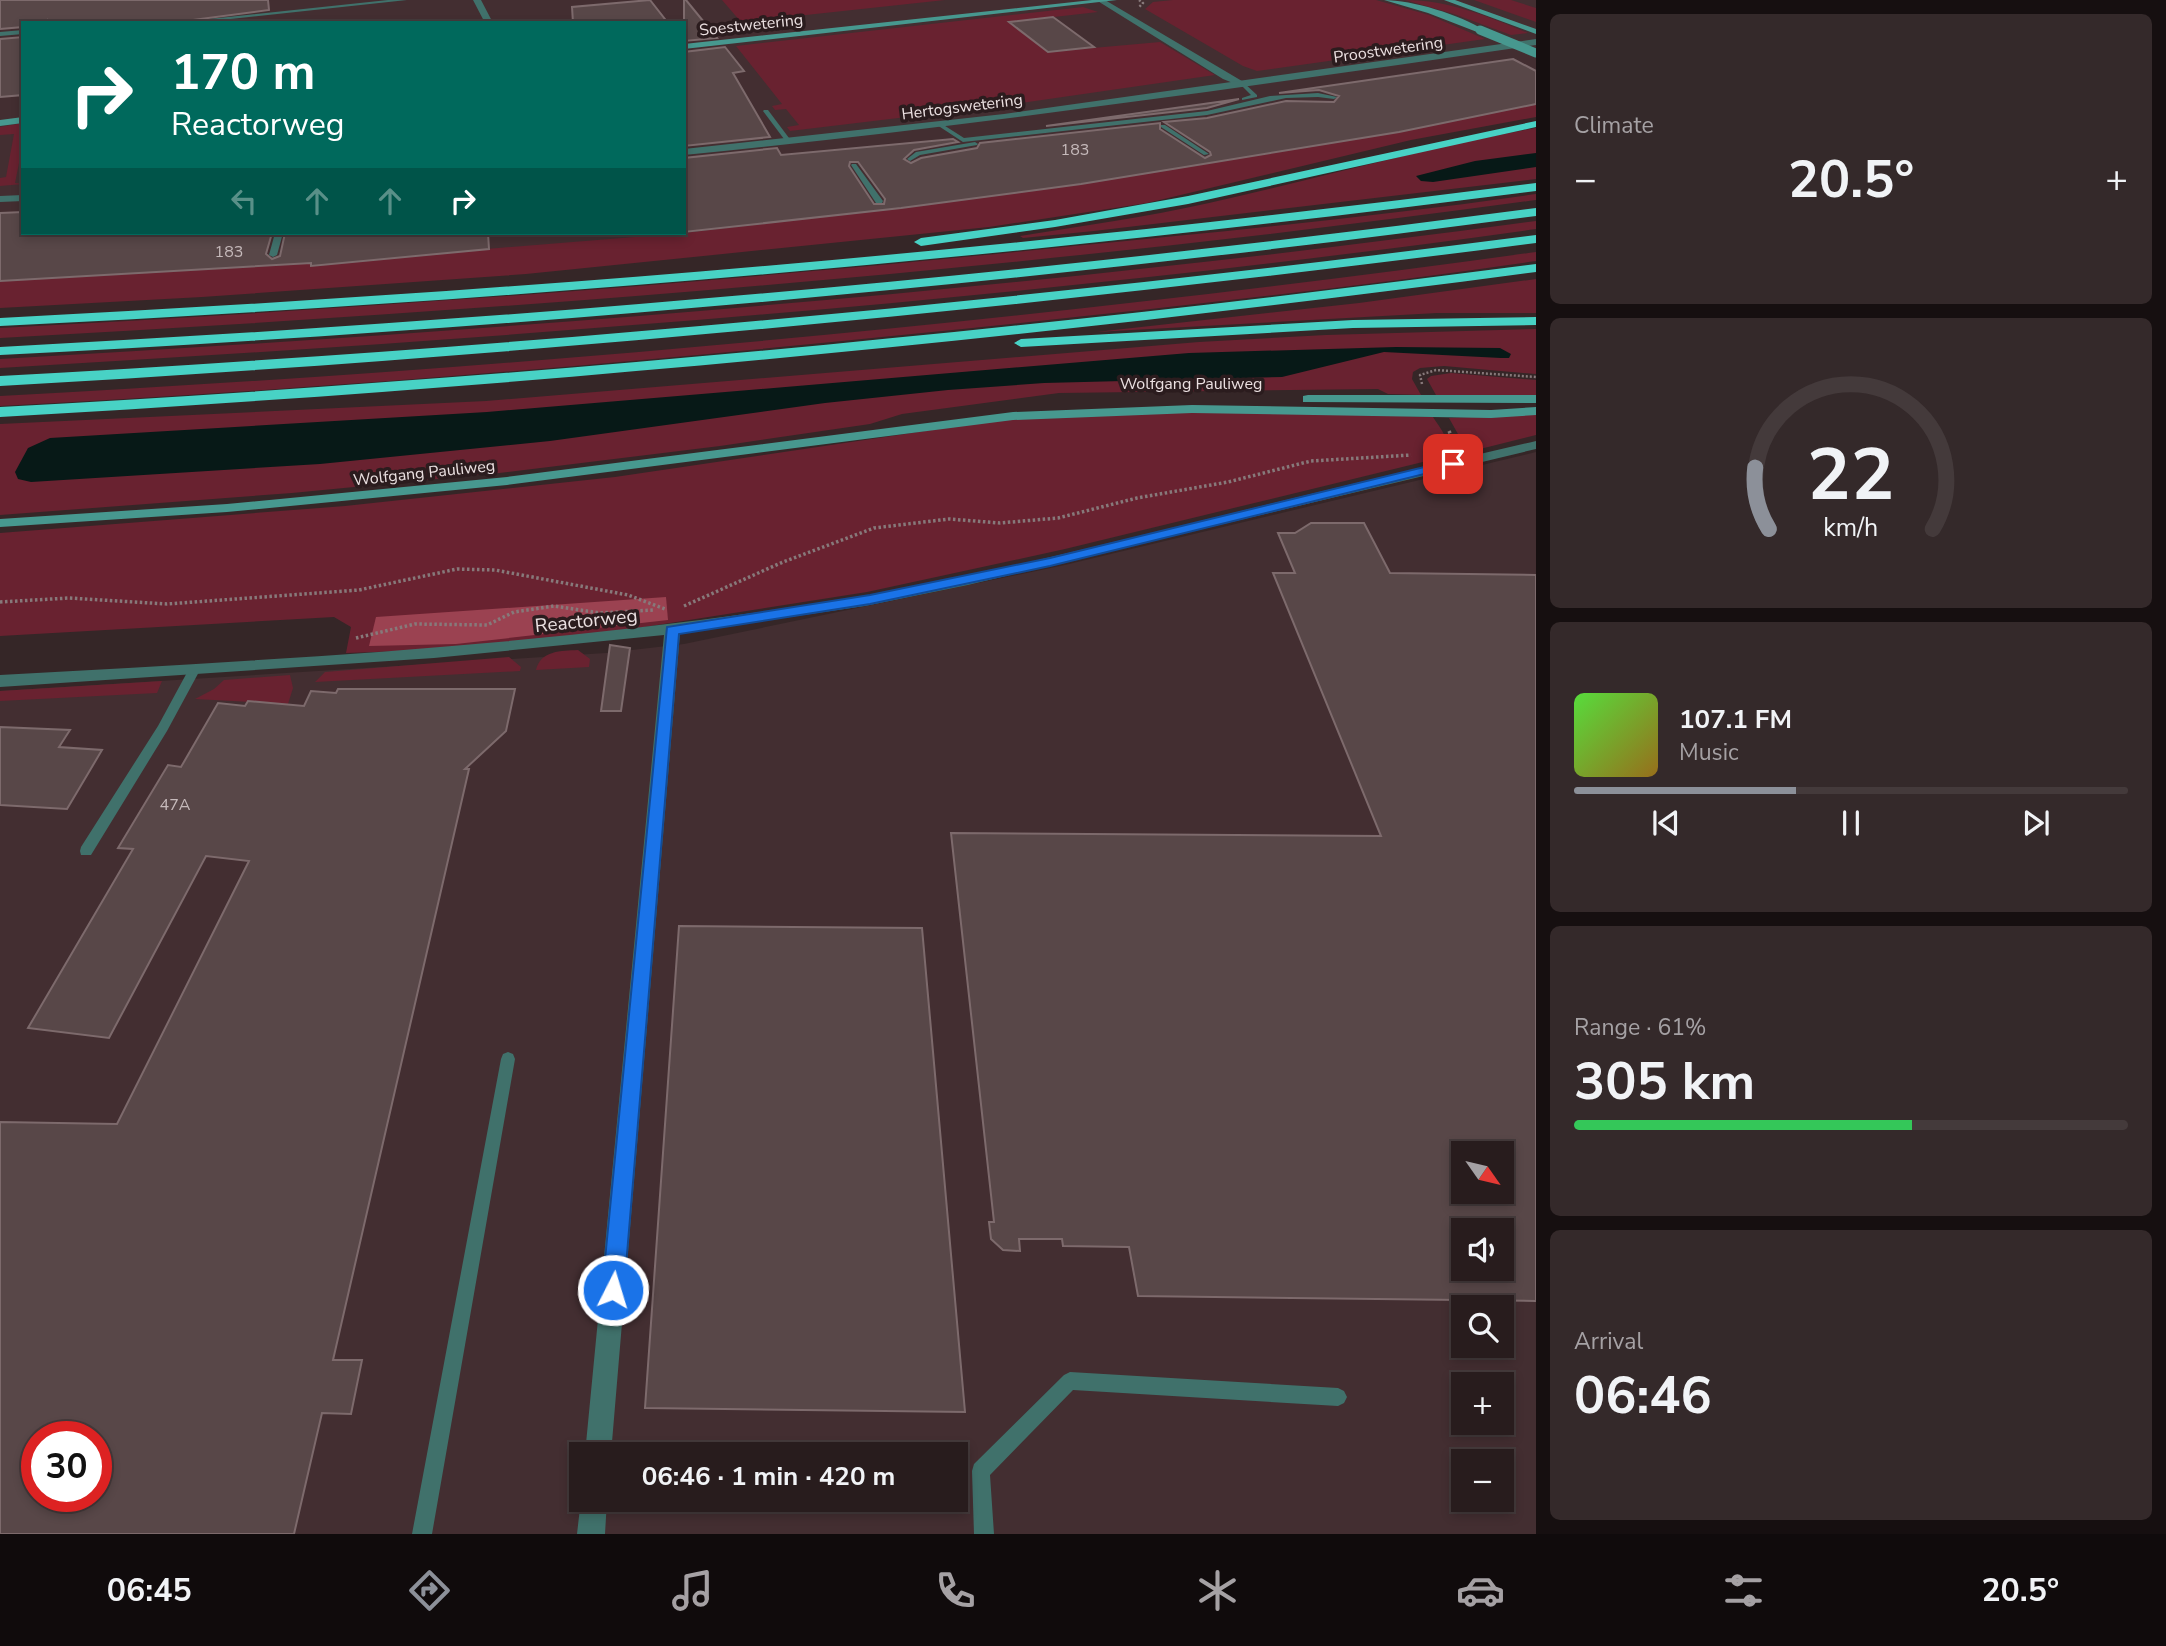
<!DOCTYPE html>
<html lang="en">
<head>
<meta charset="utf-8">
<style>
	body { margin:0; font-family:"Nunito Sans",sans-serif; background:#34292a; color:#f1f3f6; height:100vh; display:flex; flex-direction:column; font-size:26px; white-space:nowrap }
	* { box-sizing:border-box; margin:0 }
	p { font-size:23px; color:#a5a1a4 }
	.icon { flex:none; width:38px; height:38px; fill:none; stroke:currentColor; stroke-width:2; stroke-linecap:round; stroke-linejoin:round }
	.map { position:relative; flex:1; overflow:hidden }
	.sheet { display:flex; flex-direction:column; gap:14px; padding:14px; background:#160f10; width:630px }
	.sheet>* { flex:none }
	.guide { position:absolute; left:21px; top:21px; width:665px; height:214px; border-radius:0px; box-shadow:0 4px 10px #0003,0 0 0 2px #443a3b; background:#00695c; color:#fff; overflow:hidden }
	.needle { width:46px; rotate:124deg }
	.fabs { position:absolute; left:1451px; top:1141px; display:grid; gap:14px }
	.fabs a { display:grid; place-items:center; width:63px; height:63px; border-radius:0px; background:#281c1d; box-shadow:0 4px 10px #0003,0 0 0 2px #443a3b; font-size:35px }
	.speed { position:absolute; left:21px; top:1421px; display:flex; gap:14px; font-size:35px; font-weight:700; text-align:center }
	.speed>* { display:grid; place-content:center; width:91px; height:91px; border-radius:50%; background:#281c1d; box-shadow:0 4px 10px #0003,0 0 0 2px #443a3b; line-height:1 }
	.speed .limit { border:10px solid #d22; background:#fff; color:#111 }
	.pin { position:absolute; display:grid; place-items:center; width:60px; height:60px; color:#fff; margin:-30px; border-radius:14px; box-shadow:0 4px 10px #0006 }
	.me { position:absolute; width:77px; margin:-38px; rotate:5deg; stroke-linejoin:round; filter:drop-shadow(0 0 5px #0008) }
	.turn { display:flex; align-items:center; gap:24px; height:147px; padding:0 35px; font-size:32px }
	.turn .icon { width:91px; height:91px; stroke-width:2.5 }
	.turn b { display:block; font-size:49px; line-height:60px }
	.lanes { display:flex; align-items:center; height:66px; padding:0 35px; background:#0003; justify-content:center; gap:35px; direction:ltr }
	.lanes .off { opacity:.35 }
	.big { font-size:52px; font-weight:700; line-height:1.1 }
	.sheet .card { flex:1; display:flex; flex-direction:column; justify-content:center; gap:10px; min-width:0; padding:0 24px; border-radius:10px; background:#34292a }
	.sheet .dial { align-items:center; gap:0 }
	.dial svg { height:182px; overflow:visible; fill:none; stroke:#443a3b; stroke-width:7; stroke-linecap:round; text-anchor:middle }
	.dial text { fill:#f1f3f6; stroke:none }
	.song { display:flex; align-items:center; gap:21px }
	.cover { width:84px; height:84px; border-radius:10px; background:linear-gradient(135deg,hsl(110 70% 55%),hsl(40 70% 35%)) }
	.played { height:7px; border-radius:4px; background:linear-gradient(90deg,#8c9099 40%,#443a3b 40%) }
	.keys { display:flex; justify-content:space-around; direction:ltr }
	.heat { display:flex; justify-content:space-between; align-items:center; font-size:38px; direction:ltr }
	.charge { height:10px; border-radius:5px; background:linear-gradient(90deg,#34c759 61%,#443a3b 0) }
	.trip { position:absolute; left:569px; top:1442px; width:399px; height:70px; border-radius:0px; background:#281c1d; box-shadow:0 4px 10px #0003,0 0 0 2px #443a3b; font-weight:700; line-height:70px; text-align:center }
	.tabs { display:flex; height:112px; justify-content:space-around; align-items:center; background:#100b0c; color:#a5a1a4 }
	.tabs .icon { width:49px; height:49px }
	.tabs .selected { color:#8c9099 }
	.tabs b { font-size:32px; color:#f1f3f6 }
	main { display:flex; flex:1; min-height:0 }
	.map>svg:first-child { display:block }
	.built { fill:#432e31; fill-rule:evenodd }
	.green { fill:#692230 }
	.forest { fill:#9b4251 }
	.water { fill:#071917 }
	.building { fill:#584748; stroke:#7d6a6c; stroke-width:2; fill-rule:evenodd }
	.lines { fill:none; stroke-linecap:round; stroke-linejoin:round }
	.path-far1 { stroke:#87797a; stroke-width:2.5; stroke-dasharray:2 2; stroke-linecap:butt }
	.path { stroke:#87797a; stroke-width:3.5; stroke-dasharray:2.5 2.5; stroke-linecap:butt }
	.service { fill:#40716b; fill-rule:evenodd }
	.minor { fill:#40716b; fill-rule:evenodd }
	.tertiary { fill:#40716b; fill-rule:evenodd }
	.secondary { fill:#47988f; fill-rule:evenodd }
	.motorway { fill:#48d2c5; fill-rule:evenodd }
	.secondary-bridge { stroke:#47988f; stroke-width:9 }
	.route { fill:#1a73e8; stroke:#114b97; stroke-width:2 }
	.labels { text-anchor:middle; stroke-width:7; stroke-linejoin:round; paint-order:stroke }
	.far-street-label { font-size:16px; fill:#ebe0e1; stroke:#2b1c1e }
	.number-label { font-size:16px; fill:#c6babb }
	.street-label { font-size:19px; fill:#ebe0e1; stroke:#2b1c1e }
</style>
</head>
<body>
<main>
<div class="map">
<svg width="1536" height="1534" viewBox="0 0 1536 1534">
	<rect width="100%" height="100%" fill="#352627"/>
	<path class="built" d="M0,0H1536V113L774,238L0,299ZM23,23H684V233H23Z
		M1536,452V1534H0V691L606,653L684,644L1065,565ZM1463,1153H1502V1192H1463ZM1463,1230H1502V1269H1463ZM1463,1307H1502V1346H1463ZM1463,1384H1502V1423H1463ZM37,1437H96V1496H37ZM581,1454H956V1500H581ZM1463,1461H1502V1500H1463Z"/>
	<path class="green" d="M722,0H945L741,22Z
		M1173,0H1376L1429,15L1485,39L1257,71L1243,66L1145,9L1153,2Z
		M1405,0C1449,0 1489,17 1528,33L1511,35L1454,14Z
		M1474,0H1511L1536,8V22Z
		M1083,7L1098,12L1010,22L1048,52L1160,42L1215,75L1015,104L790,131L787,127L799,125L786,109L775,110L772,106L782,104L736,46Z
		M1536,100V117L1411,140L1147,203L989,227L526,274L202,297L0,308V281L486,249L684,233L863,212L1224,161L1346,140Z
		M23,123V143L15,183L23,184L0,186V178L6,177L14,134L0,135V127Z
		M1536,128V179L1094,231L1023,238L1020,236C1083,226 1146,217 1209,203C1318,179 1425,147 1536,128Z
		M1536,194V200C1027,270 513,310 0,338V328C359,309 717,283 1074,246C1228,231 1383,216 1536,194Z
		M1536,221V229C1027,300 513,338 0,368V359C513,330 1026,290 1536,221Z
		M1536,252V261C1329,291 1120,313 912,334C609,365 305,390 0,406V396C513,369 1027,322 1536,252Z
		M1536,279V313H1437L1096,332L1359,303Z
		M1536,329V374L1444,366L1420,368L1413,372L1412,379L1421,395L1388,394L1378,389L1059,393L902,414L870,424L720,446L499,473L292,493L0,515V424L486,401L1199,342L1326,335Z
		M1451,373L1536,380V396L1436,395L1427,379L1431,376Z
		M1240,411L1433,417C1444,434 1459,450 1431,460L1065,549L867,592L619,631L461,649L346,653L351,627L334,617L0,636V533L345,506L615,477L986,422L1058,414Z
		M1536,414V435L1468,452L1449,418Z
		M578,650L590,659L589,667L536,670C541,650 561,651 578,650Z
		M509,657L521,667L520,671L315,682L325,672Z
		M290,675L293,688L288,704L195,699L214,689L224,680Z
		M162,681L157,693L0,701V691Z"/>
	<path class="forest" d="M666,597L668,620L456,644L369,646L376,617Z"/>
	<path class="water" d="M1536,153V167L1433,182L1421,181L1416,176L1475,161Z
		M1396,347L1500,348L1511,354L1509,358H1501L1384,352L1282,377L1044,383L948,390L825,403L550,441L320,464L31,482L18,479L15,472L28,448L50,438L487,412L1189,353Z"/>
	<path class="building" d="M0,0H268L269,10L170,23H23V27L0,29Z
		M650,0L668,23H573L572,7Z
		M684,0H686L717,38L684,41Z
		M1053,17L1094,47L1048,52L1009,22Z
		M23,37V95L0,97V39Z
		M725,47L744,71L733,73L770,137L684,146V52Z
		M1513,59L1536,71V104L1399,132L1081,184L901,208L684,232V158L777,148L781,155L953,139L958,142L914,150L904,159L911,163L921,158L977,148L980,143L1160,123V129L1205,158L1211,155L1210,152L1164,122L1207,118L1286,101L1334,102L1339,96L1319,90L1279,93ZM850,162H858L885,199L884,204H874L849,166Z
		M1239,99L1207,108L1046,126L1168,109Z
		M23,212V233H272L266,254L272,259L280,256L285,233H488L489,249L311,266V263L0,281V213Z
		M1311,523H1364L1390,573L1536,575V1301L1138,1296L1129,1247L1063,1246L1062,1239H1019L1020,1251L1003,1250L991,1239L989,1222H994L951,833L1381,836L1273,573H1295L1278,533H1295ZM1463,1153H1502V1192H1463ZM1463,1230H1502V1269H1463Z
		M610,645L630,648L621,711H601Z
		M338,689H515L506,731L465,769H469L333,1360H362L351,1414L322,1413L294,1534H0V1122L117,1124L249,861L206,856L109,1038L28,1028L133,849L118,848L168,765L181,767L218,703L245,706L248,701L304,706L311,691L336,693ZM37,1437H96V1496H37Z
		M0,727L70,730L59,747L102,750L67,809L0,805Z
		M679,926L922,928L965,1412L645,1408Z"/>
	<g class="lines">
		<path class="path-far1" d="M1139,0L1143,3L1139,7
			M31,21L48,20
			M1422,384L1420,375L1436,370L1536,377"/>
		<path class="path" d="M1449,431L1457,448
			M0,602L69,598L167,604L359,590L457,569L495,570L628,595L665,609
			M684,606L783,562L874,528L949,519L1000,523L1058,518L1137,498L1228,482L1311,461L1411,455
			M356,638L415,624L487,625L514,612L554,606L600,613L653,610"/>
		<path class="service" d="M388,0H407L194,23H172Z
			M23,30V34L0,36V32Z
			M1243,82L1257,95V97L1242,100V98L1251,95L1240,84Z
			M1318,93L1337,97L1334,99L1318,97L1286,98L1207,115L963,142L937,125L942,124L964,138L1207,111L1270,96Z
			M764,110H768L792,142L791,143H787L763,111Z
			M1161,125H1165L1209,154L1204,155L1161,127Z
			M975,142L978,144L977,145L920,155L910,161L907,159L916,152Z
			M852,164H856L883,201L882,203H876L851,165Z
			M275,233H283L277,255L273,257L269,255Z
			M194,666L200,670L167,731L91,855H81L80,851L81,847L158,726L190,667Z
			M508,1052L513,1054L515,1059L432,1534H412L501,1059L503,1054Z
			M1070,1372L1338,1388L1344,1391L1347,1397L1344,1403L1338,1406L1073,1390L990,1475L994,1534H974L972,1471L974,1464L1064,1375Z"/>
		<path class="minor" d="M473,0H481L493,23H485Z
			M1096,0H1105L1247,84L1243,87L1223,79Z
			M1536,441V449L968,585L865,606L680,633L611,1454H585L664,635L434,658L0,687V675C289,659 579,644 865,596C960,580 1054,556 1148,534C1277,502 1406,471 1536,441Z
			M581,1499L607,1500L605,1534H577Z"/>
		<path class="tertiary" d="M1536,39V45C1253,86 969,127 684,155V149L1004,114Z
			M23,195V201L0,202V196Z"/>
		<path class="secondary" d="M1092,0H1117L684,49V44Z
			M1384,0C1412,0 1461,15 1484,30L1477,32L1428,13Z
			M1444,0H1455L1536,29V34Z
			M23,117V123L0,126V120Z
			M1308,395H1536V403L1303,402V396Z
			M1192,405L1491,410L1536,407V415L1491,418L1192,413L1013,420L507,485L227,512L0,527V519L227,504L507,477L1013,412Z"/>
		<path class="motorway" d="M1536,121V127L1188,204L1055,227L921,246L914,242L921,238L1055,220L1188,196Z
			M1536,183V191C1024,257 515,301 0,326V318C515,292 1025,249 1536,183Z
			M1536,208V216C1026,284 513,329 0,355V347C513,320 1026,276 1536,208Z
			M1536,235V243C1025,309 514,357 0,386V376C514,348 1025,301 1536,235Z
			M1536,264V272C1025,340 514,388 0,417V407C514,379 1025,331 1536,264Z
			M1536,317V325L1353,328L1021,347L1014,343L1021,339L1353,320Z"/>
		<path class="secondary-bridge" d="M1480,30L1536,53"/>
	</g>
	<path class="route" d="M1453,460L1457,461V466L1050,566L870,604L679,634L624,1290L620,1298L613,1301L605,1298L602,1290L667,627L870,595L1050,558Z"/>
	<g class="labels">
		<g class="far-street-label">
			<text transform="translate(751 24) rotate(-6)" y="6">Soestwetering</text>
			<text transform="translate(1388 49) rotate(-8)" y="6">Proostwetering</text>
			<text transform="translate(962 106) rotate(-7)" y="6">Hertogswetering</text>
			<text x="1191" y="389">Wolfgang Pauliweg</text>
			<text transform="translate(424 472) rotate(-6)" y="6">Wolfgang Pauliweg</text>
		</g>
		<g class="number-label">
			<text x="1075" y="155">183</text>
			<text x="229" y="257">183</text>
			<text x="175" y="810">47A</text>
		</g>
		<g class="street-label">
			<text transform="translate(586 620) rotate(-6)" y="7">Reactorweg</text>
		</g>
	</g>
</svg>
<div class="fabs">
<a><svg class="needle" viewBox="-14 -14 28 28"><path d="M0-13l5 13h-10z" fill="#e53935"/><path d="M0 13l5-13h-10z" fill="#a5a1a4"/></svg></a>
<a><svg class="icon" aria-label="sound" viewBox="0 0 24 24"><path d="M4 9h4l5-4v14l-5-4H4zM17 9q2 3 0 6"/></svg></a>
<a><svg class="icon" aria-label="search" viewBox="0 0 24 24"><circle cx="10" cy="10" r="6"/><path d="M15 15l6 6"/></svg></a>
<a>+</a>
<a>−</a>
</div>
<div class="speed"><div class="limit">30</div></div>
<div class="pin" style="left:1453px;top:464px;background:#d93025"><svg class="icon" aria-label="arrive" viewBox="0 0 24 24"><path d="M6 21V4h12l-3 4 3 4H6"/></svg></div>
<svg class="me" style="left:613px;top:1290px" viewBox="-20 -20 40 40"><circle r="17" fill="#1a73e8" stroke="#fff" stroke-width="3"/><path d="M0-11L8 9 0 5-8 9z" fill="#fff"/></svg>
<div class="trip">06:46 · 1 min · 420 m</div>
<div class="guide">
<div class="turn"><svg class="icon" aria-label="right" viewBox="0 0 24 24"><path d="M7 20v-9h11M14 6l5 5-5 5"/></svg><div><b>170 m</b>Reactorweg</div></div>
<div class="lanes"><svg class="icon off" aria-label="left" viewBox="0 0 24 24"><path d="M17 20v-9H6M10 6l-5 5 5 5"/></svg><svg class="icon off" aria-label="ahead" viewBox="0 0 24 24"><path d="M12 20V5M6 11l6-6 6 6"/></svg><svg class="icon off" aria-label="ahead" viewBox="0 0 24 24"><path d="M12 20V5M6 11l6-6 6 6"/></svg><svg class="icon" aria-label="right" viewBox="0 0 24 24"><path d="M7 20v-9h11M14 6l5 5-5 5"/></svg></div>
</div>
</div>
<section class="sheet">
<div class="card"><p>Climate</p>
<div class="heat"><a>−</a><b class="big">20.5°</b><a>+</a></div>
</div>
<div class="card dial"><svg viewBox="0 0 100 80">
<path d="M14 69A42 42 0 1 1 86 69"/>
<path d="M14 69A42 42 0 0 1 8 42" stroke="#8c9099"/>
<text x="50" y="56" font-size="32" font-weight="700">22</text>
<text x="50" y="72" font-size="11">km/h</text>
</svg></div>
<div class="card">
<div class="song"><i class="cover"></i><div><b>107.1 FM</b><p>Music</p></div></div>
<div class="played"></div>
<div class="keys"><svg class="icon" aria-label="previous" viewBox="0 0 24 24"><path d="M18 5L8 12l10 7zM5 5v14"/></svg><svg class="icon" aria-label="pause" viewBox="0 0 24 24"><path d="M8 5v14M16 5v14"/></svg><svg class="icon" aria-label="next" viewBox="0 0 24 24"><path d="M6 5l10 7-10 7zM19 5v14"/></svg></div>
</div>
<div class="card"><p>Range · 61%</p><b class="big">305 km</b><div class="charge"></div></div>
<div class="card"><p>Arrival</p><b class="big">06:46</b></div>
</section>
</main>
<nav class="tabs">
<b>06:45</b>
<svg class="icon selected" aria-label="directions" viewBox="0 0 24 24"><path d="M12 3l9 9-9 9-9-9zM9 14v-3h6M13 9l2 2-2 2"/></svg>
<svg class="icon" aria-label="music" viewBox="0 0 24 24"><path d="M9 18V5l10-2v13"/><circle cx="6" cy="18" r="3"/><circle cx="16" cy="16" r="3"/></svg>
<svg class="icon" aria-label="phone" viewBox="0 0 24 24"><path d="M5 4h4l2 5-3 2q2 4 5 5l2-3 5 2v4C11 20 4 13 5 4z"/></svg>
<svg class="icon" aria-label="climate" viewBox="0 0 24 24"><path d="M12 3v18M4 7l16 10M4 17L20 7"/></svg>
<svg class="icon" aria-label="car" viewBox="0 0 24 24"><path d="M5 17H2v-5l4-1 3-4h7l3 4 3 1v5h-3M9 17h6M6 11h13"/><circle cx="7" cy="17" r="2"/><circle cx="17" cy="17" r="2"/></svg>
<svg class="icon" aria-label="filters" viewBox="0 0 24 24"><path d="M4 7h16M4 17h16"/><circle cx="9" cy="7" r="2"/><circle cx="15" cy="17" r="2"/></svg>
<b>20.5°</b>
</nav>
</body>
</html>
